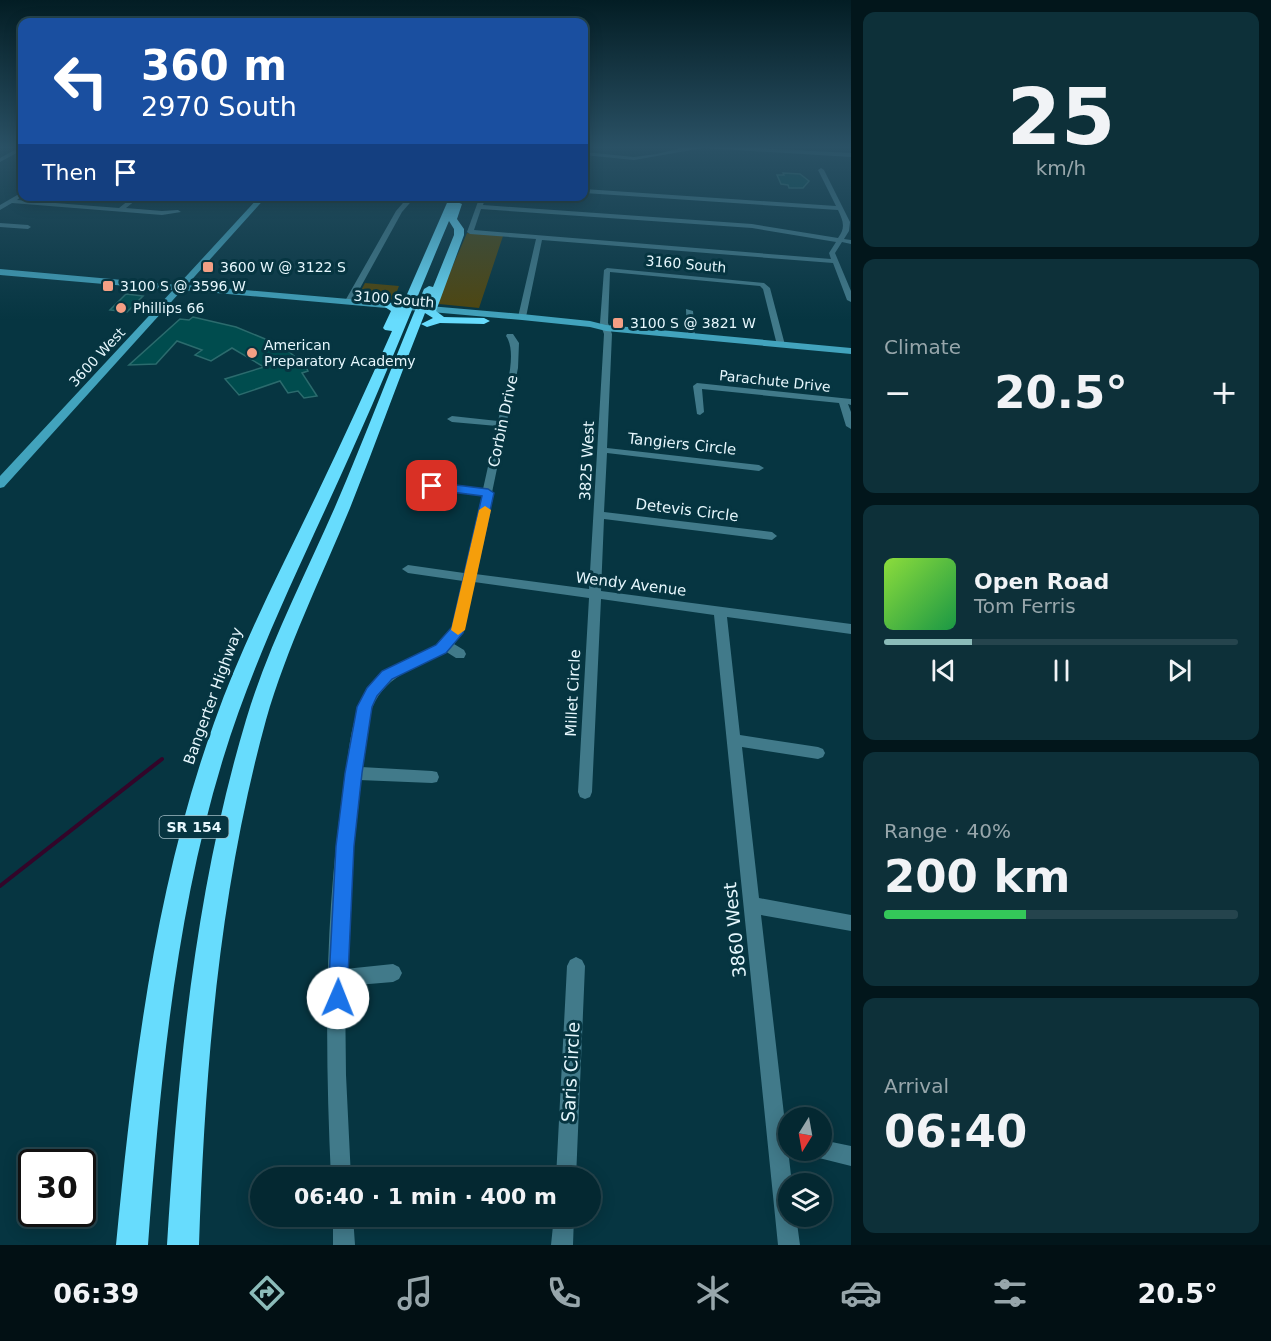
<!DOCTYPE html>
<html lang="en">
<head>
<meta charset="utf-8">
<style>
	body { margin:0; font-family:"DejaVu Sans",sans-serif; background:#0d3039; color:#f1f3f6; height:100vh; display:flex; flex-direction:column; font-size:22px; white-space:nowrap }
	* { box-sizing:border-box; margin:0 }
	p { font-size:20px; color:#97a6ab }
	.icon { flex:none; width:33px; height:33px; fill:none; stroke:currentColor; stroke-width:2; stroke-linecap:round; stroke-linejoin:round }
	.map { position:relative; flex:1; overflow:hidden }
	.side { display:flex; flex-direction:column; gap:12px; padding:12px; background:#02161b; width:420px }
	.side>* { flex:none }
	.banner { position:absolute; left:18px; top:18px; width:570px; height:183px; border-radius:12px; box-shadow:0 3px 15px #0003,0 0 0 2px #25444d; background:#1a4fa0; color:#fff; overflow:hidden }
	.needle { width:39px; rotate:191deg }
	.fabs { position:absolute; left:778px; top:1107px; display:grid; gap:12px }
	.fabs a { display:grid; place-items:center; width:54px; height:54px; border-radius:50%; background:#042831; box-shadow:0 3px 15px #0003,0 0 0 2px #25444d; font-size:30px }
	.speed { position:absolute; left:18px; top:1149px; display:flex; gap:12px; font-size:30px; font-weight:700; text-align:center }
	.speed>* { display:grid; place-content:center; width:78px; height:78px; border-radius:50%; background:#042831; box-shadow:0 3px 15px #0003,0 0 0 2px #25444d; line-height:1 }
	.speed .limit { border:3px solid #111; border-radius:9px; background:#fff; color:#111 }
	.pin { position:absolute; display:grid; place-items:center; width:51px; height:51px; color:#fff; margin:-26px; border-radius:12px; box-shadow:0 3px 9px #0006 }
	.me { position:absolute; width:66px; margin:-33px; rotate:1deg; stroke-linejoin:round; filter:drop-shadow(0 0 4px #0008) }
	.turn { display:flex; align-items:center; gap:21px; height:126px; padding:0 24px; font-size:27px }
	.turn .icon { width:78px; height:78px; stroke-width:2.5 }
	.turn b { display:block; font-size:42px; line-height:51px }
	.then { display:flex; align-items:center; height:57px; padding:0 24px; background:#0003; gap:12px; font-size:22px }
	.big { font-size:45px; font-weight:700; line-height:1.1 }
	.side .widget { flex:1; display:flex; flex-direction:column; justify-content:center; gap:9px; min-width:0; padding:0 21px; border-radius:12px; background:#0d3039 }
	.side .dial { align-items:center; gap:0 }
	.dial b { font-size:78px; line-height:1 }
	.song { display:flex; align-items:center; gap:18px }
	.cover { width:72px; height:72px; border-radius:9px; background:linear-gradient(135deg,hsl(90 70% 55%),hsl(140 70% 35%)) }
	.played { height:6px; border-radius:3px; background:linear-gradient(90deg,#8bbbb9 25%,#25444d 25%) }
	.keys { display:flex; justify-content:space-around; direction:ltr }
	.heat { display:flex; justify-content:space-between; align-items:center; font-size:33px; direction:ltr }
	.charge { height:9px; border-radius:4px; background:linear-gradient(90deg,#34c759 40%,#25444d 0) }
	.trip { position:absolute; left:250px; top:1167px; width:351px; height:60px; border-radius:30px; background:#042831; box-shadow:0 3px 15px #0003,0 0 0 2px #25444d; font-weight:700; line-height:60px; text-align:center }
	.menu { display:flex; height:96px; justify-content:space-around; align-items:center; background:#021014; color:#97a6ab }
	.menu .icon { width:42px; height:42px }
	.menu .active { color:#8bbbb9 }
	.menu b { font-size:27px; color:#f1f3f6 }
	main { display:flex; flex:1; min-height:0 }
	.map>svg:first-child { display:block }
	.green { fill:#50460d }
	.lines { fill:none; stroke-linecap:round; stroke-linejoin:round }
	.stream { stroke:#330529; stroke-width:4 }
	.building { fill:#004c4e; stroke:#2b6b6d; stroke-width:1.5 }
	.street { fill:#417a8a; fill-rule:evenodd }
	.secondary { fill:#42a3bd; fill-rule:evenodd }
	.highway { fill:#67dcfd; fill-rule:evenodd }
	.route { fill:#1a73e8; stroke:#114b97; stroke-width:1.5 }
	.slow { fill:#f59e0b }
	.poi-dot { fill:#f39f84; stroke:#063541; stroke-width:2 }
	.labels { text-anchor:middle; stroke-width:6; stroke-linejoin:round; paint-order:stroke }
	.far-street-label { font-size:14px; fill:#e6f7fd; stroke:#063541 }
	.far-poi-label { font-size:14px; fill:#e6f7fd; stroke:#063541; text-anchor:start }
	.shield { fill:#063541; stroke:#a3bdc5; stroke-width:1.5 }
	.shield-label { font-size:14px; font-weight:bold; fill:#e6f7fd }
	.street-label { font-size:15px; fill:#e6f7fd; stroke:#063541 }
	.near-street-label { font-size:18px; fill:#e6f7fd; stroke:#063541 }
</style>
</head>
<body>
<main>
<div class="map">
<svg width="851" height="1245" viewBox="0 0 851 1245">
	<rect width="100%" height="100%" fill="#063541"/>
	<path class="green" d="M467,233L503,236L479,308L439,304L437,302Z
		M365,283L399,286L394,299L380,301L359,300L357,298Z"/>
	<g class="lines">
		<path class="stream" d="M0,886L162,759"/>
	</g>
	<path class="building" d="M783,173L800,174L809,181L803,188H789L788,185L781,184L777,175H784Z
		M126,294L143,296L127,312L110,310Z
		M193,317L236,327L282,346L305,365L308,371L302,373L317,396L304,398L298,391L288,393L280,381L239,395L225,379L264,367L232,348L211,361L195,355L202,350L177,341L156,364L129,365L180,319L189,320Z"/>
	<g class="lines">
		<path class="street" d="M22,146V150L0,162V158Z
			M689,146H722L851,153V157L703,148L634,160L584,155V152L634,157L657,154Z
			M821,168L824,170L850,222L849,231L844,239L851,240V244L842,242L835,253L851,291V302L847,300L833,263L542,240L526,317L522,319L518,317L536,239L470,234L467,232L480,196H486L483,205L752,224L838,238C846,227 843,221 838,210L584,193V189L836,206L818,170ZM481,209L752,228L836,242L829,253L831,259L474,230Z
			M19,194L22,196L17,200L119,208L134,196H141L126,208L162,211L178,210L181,212L162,215L12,203L0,210V205Z
			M409,196H416L402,212L353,301L346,303L345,301L396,211Z
			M0,223L28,225L31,227L28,229L0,227Z
			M607,268L764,283L770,288L785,345L781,347L777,345L763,289L760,286L610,272L608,323L612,334L607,448L759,465L764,468L759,471L607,453L604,512L772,532L777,536L772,540L604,519L601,591L851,624V634L727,617L740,735L818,747L823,749L825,753L823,757L818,759L742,747L759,898L851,915V931L761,915L792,1184H789V1216H796L800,1245H778L714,615L601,599L592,792L590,797L585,799L580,797L578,792L589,598L474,582L464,629L454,644L464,650L466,654L464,658H456L445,651C432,660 417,665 404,673C365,695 367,728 361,767L432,771L437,772L439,777L437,782L432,783L359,780L349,869L345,969L393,964L399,967L402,973L399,979L393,982L345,986L346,1075L351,1178H331C325,1048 324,919 343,791C348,762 349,729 361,702C380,657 430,663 451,629C458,618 460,594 463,581L408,573L402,569L408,565L464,573L482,495L432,489L427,486L432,483L483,489L497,426L452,422L447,419L452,416L498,421C503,400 519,354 506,336L507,334H513L519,343L518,368L475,574L589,589L604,334L600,323L604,270Z
			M686,309L693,311L695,336L691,338L687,336Z
			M697,383L851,399V405L848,404L851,412V429L846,426L839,403L702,389L704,412L700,415L697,414L693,386Z
			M576,957L582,960L585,966L576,1178H556L567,966L570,960Z
			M822,1140L851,1146V1166L815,1157L812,1150H822Z
			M333,1216H353L355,1245H333Z
			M554,1216H574L573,1245H551Z"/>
		<path class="secondary" d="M260,196H267L187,285L522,314L590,321L606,325L851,348V354L606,331L590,327L522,320L182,290L4,487L0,488V476L173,290L0,275V269L178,285Z"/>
		<path class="highway" d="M450,196H459L457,202L462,204L457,219L464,229V235L436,311L444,317L484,318L490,321L484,324L440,323L427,327L421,324L433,318L425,313C399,378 376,443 350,508C321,578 287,647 266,720C219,891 205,1069 199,1245H167C178,1069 195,890 246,720C268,646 304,578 335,507C366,435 393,362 424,289L429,286L433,287L454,235V229L449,221C416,299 385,378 350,455C305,556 255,654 223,759C175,916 160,1083 148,1245H116C133,1070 154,890 214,723C242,644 281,569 317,494C343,440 368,385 392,331L385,330L383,328L391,311L382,305L388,302L401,308Z"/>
	</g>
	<linearGradient id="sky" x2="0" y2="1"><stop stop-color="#031d24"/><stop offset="0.46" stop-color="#2a5165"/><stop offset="1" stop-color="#2a5165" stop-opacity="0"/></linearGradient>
	<rect width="851" height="320" fill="url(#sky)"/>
	<path class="route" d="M432,482L488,489L494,493L463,633L446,653L392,679L377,696L372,707L362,773L354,846L347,998L345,1005L338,1008L330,1005L328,998L336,846L345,773L357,707L367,688L382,671L436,645L452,627L482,496L428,489L426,486Z"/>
	<path class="slow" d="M485,506L491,510L465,630L458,635L451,630L479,510Z"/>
	<g class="poi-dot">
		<rect x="202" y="261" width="12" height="12" rx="3"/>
		<rect x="102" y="280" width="12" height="12" rx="3"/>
		<circle cx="121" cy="308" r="6"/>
		<rect x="612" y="317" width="12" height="12" rx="3"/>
		<circle cx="252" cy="353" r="6"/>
	</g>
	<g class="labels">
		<g class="far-street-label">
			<text transform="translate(686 264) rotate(5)" y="5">3160 South</text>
			<text transform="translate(394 299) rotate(5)" y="5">3100 South</text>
			<text transform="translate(97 357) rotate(-47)" y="5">3600 West</text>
			<text transform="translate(775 381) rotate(6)" y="5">Parachute Drive</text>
		</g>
		<g class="far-poi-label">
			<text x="220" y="272">3600 W @ 3122 S</text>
			<text x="120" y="291">3100 S @ 3596 W</text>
			<text x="133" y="313">Phillips 66</text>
			<text x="630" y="328">3100 S @ 3821 W</text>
			<text x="264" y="350">American<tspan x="264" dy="16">Preparatory Academy</tspan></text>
		</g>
		<rect class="shield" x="159.5" y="816" width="69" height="22" rx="4.5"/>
		<g class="shield-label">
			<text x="194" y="832">SR 154</text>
		</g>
		<g class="street-label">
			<text transform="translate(503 421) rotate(-78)" y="5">Corbin Drive</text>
			<text transform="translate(682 444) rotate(6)" y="5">Tangiers Circle</text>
			<text transform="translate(587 461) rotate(-87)" y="5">3825 West</text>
			<text transform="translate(687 510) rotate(7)" y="5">Detevis Circle</text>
			<text transform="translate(631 584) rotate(7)" y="5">Wendy Avenue</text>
			<text transform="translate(573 693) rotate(-87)" y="5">Millet Circle</text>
			<text transform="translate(213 696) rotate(-70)" y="5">Bangerter Highway</text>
		</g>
		<g class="near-street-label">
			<text transform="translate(735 930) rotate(-96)" y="6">3860 West</text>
			<text transform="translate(571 1072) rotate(-87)" y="6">Saris Circle</text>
		</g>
	</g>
</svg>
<div class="fabs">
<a><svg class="needle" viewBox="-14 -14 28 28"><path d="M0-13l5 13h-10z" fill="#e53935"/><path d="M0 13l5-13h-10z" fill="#97a6ab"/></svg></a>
<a><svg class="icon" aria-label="layers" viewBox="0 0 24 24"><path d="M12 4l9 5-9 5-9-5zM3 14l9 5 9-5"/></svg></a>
</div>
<div class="speed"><div class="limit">30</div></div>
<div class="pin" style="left:432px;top:486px;background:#d93025"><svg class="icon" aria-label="arrive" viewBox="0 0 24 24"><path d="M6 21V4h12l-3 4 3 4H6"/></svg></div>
<svg class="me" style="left:338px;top:998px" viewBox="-20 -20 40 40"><circle r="19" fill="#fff"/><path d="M0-13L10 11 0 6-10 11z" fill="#1a73e8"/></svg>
<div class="trip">06:40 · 1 min · 400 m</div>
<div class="banner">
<div class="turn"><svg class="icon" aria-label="left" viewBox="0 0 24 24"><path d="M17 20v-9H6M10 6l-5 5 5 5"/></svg><div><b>360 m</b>2970 South</div></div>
<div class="then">Then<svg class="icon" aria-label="arrive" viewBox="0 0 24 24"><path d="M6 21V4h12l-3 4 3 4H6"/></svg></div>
</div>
</div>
<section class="side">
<div class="widget dial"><b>25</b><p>km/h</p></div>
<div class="widget"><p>Climate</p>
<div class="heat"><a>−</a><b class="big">20.5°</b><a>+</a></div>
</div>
<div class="widget">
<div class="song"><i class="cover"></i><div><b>Open Road</b><p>Tom Ferris</p></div></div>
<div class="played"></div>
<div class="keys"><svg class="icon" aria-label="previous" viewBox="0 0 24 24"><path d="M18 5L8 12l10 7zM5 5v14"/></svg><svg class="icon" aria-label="pause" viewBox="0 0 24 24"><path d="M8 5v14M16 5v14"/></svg><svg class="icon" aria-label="next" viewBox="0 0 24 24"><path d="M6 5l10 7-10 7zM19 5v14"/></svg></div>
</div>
<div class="widget"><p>Range · 40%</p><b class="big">200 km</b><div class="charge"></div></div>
<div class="widget"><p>Arrival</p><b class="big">06:40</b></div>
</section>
</main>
<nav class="menu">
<b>06:39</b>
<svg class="icon active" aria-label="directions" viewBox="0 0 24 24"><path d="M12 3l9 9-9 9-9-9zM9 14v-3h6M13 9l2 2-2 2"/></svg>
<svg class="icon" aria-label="music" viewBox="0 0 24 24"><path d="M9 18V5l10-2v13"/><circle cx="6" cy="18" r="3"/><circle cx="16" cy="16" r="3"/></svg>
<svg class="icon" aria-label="phone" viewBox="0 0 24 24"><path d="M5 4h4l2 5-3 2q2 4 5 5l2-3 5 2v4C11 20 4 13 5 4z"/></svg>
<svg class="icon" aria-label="climate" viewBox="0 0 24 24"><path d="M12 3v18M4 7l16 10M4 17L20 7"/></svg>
<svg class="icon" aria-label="car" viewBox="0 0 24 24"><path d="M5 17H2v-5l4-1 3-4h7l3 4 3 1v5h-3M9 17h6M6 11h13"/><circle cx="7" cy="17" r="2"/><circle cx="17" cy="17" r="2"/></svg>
<svg class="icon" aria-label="filters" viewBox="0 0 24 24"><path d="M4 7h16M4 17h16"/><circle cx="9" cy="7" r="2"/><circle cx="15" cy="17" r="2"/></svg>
<b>20.5°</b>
</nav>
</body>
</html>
